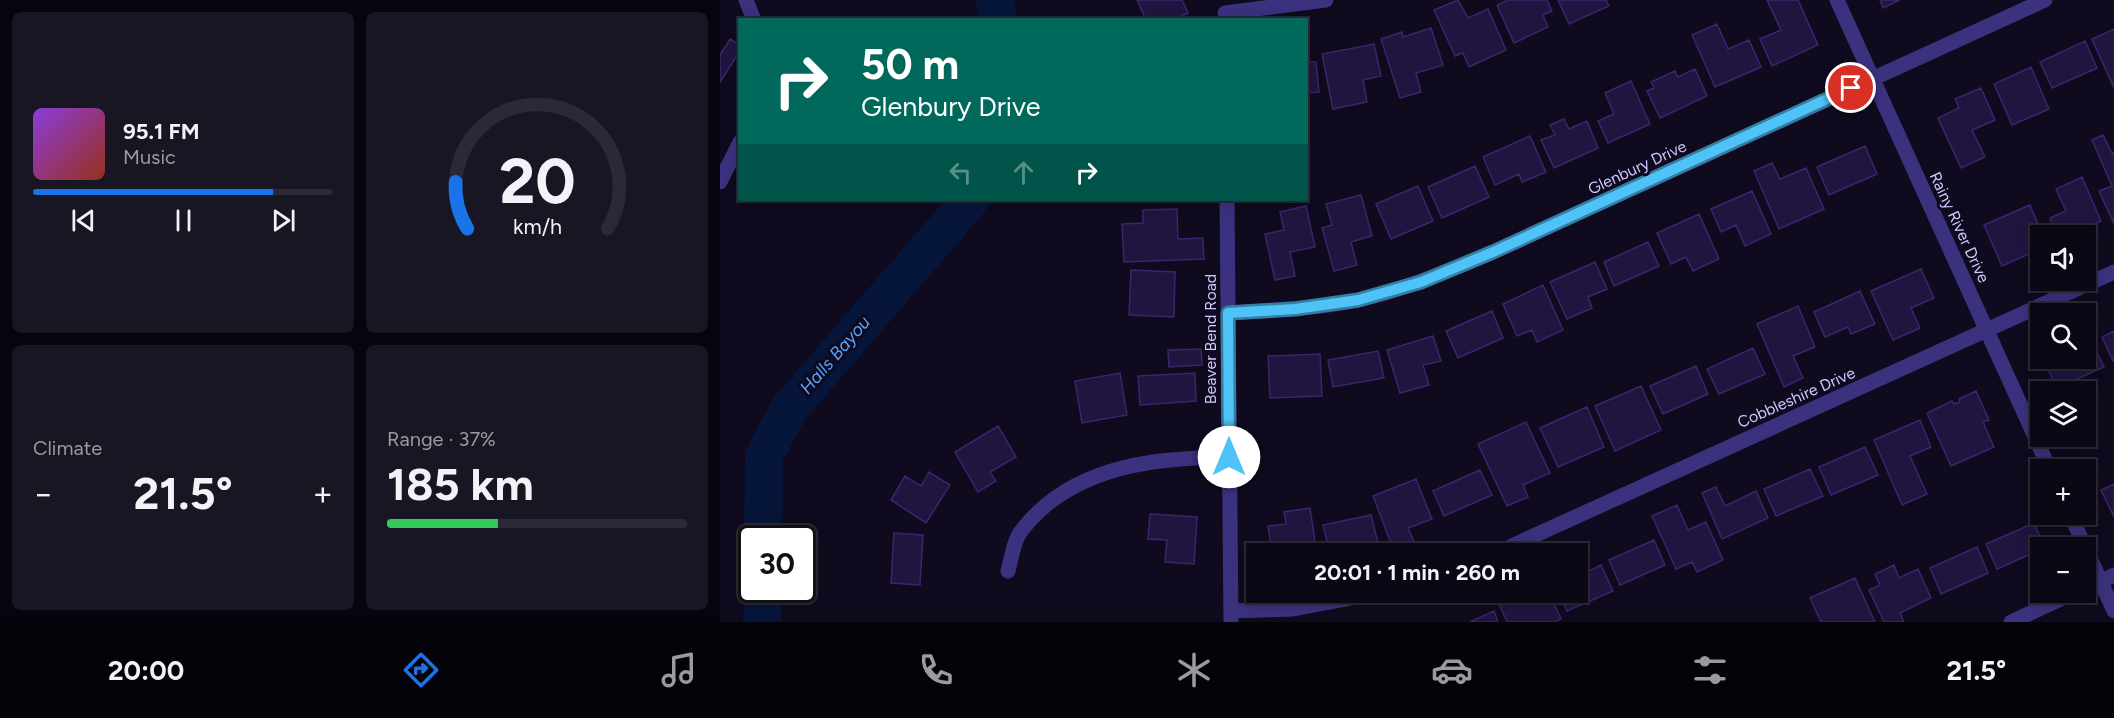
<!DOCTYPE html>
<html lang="en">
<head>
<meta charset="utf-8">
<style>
	body { margin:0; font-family:Figtree,sans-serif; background:#191623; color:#f1f3f6; height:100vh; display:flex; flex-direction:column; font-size:22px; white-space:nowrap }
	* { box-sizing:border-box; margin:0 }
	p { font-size:20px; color:#9a9aa1 }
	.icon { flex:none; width:33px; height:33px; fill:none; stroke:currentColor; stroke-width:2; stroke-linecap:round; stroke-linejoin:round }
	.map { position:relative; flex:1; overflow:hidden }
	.panel { display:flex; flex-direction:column; gap:12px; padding:12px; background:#06040c; width:720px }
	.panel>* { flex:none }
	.top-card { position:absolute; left:18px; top:18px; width:570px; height:183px; border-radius:0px; box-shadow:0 3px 15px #0003,0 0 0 2px #2b2935; background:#00695c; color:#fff; overflow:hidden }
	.controls { position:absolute; left:1310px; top:225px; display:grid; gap:12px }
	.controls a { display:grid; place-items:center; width:66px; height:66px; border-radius:0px; background:#0b0816; box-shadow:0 3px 15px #0003,0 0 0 2px #2b2935; font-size:30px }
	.speed { position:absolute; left:18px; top:525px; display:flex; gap:12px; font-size:30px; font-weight:700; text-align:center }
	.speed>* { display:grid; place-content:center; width:78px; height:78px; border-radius:50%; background:#0b0816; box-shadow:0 3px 15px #0003,0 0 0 2px #2b2935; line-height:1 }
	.speed .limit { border:3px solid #111; border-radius:9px; background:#fff; color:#111 }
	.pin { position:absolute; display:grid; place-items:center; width:51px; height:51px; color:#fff; margin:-26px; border:3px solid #fff; border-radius:50%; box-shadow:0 2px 6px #0007 }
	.me { position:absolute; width:66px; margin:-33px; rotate:0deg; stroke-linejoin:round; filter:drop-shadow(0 0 4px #0008) }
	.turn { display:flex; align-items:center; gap:21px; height:126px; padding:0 24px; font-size:27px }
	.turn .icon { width:78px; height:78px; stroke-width:2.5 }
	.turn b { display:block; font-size:42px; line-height:51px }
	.lanes { display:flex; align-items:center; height:57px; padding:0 24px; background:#0003; justify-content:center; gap:30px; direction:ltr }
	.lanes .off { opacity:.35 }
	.big { font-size:45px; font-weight:700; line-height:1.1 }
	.panel .tile { flex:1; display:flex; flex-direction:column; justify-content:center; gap:9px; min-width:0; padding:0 21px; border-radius:9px; background:#191623 }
	.panel .dial { align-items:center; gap:0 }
	.dial svg { height:156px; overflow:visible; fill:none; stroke:#2b2935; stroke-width:7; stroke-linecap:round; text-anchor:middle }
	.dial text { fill:#f1f3f6; stroke:none }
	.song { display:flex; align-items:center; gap:18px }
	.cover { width:72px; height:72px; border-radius:9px; background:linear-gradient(135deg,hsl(270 70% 55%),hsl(10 70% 35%)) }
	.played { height:6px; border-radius:3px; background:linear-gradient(90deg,#1a73e8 80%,#2b2935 80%) }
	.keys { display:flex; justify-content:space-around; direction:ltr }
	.heat { display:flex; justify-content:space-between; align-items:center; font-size:33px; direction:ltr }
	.charge { height:9px; border-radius:4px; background:linear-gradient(90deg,#34c759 37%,#2b2935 0) }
	.panel .tiles { flex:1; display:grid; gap:12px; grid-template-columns:repeat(2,1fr) }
	.trip { position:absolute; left:526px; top:543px; width:342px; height:60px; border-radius:0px; background:#0b0816; box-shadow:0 3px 15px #0003,0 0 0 2px #2b2935; font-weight:700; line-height:60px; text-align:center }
	.tab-bar { display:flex; height:96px; justify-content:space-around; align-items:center; background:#040309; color:#9a9aa1 }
	.tab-bar .icon { width:42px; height:42px }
	.tab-bar .selected { color:#1a73e8 }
	.tab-bar b { font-size:27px; color:#f1f3f6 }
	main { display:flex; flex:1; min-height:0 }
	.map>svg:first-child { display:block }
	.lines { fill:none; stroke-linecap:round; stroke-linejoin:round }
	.river { stroke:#06153a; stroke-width:38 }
	.building { fill:#21153f; stroke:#39266c; stroke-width:1.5 }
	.minor { stroke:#3b327f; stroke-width:15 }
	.route-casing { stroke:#337fa1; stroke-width:15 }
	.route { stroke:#4fc3f7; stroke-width:10 }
	.labels { text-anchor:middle; stroke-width:6; stroke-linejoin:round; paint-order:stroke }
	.street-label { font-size:16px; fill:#d1c6ff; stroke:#0f0a1d }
	.water-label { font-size:18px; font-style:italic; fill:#54a4ff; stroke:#0f0a1d }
</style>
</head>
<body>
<main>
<section class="panel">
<div class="tiles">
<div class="tile">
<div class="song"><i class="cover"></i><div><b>95.1 FM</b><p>Music</p></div></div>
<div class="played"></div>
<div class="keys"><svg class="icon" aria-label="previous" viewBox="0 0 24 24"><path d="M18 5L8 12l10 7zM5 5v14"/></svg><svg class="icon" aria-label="pause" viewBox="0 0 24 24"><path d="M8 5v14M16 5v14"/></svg><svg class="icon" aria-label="next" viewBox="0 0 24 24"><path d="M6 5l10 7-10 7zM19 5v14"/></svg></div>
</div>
<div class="tile dial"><svg viewBox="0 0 100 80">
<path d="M14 69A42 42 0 1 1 86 69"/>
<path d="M14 69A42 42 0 0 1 8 45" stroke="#1a73e8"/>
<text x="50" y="56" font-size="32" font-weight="700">20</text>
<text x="50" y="72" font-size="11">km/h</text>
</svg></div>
<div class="tile"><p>Climate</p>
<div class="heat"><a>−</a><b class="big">21.5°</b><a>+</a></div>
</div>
<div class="tile"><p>Range · 37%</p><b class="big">185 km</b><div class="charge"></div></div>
</div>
</section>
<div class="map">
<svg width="1394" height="622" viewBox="0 0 1394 622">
	<rect width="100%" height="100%" fill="#0f0a1d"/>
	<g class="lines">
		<path class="river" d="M275,0L278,20
			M43,538L44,456L69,409L250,200
			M42,622L43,590"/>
	</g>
	<path class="building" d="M417,0H462L468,13L454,20H426Z
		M738,0L748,18L768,9L786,50L749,67L743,53L735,56L714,10Z
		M788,0H827L832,11L823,15L828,27L794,43L777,5Z
		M838,0H886L889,6L849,24Z
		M1047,0H1078L1098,45L1052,66L1040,39L1061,30Z
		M1160,0H1180L1163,8Z
		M997,24L1008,49L1029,40L1041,67L995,87L972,35Z
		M711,28L723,65L696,73L701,92L680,98L661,39L682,32L683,37Z
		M1394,29V88L1372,39Z
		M10,39L20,45V51L0,82V55Z
		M1365,41L1377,68L1332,88L1320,62Z
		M654,44L661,76L643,80L647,102L613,109L602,54Z
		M586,62H596L599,92L586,93Z
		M1311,67L1329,109L1292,125L1274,84Z
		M975,69L987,96L940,118L927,91L934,88L931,82L955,71L958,77Z
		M911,81L930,124L888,143L878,121L894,114L885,93Z
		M1261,88L1275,120L1252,130L1265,157L1241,168L1218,118L1239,108L1235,99Z
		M844,119L849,129L867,121L878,148L834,168L821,140L835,135L830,125Z
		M1383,135L1392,153L1394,152V224L1379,191L1392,186L1372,140Z
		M810,136L826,172L802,182L799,174L775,185L763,157Z
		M1145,146L1157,174L1109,195L1097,167Z
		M1052,163L1060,179L1086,168L1104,209L1059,229L1034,171Z
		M755,166L769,197L722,218L708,187Z
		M1362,177L1381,221L1348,236H1337L1330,218L1346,211L1336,189Z
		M698,186L713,221L671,239L656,204Z
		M1032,191L1051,234L1025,246L1016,225L1001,232L991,209Z
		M641,195L652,236L631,242L637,265L614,271L602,228L612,225L606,204Z
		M426,200H455V202H426Z
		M1310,205L1323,236H1320V249L1282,266L1264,225Z
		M586,206L595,247L570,252L575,276L555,280L545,234L564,230L560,212Z
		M457,209L458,239L483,238L484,259L404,262L402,224L423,223V210Z
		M979,214L999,259L973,271L966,257L951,264L937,233Z
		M928,242L939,266L894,286L884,262Z
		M875,262L887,289L868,297L872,308L847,319L830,282Z
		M1201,269L1214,298L1191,308L1200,328L1173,340L1151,291Z
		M411,270L455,272L454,317L409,315Z
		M823,285L843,330L817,342L812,330L797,336L783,304Z
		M1140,291L1155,324L1131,334L1128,327L1105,337L1094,312Z
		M1078,306L1095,347L1073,356L1083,378L1064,387L1037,324Z
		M772,311L783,338L738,358L726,331Z
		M1394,331V361H1393L1382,337Z
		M713,336L721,361L703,365L709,385L680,393L667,350Z
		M1373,344L1384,367L1337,388L1326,365L1340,358H1365V347Z
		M1033,348L1045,374L999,394L987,369Z
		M481,349L482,365L449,367L448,350Z
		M658,351L664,378L613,387L608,360Z
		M600,354L602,396L550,398L548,356Z
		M976,366L988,394L943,414L930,386Z
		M400,373L407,415L362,423L355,381Z
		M475,373L476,401L420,405L418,376Z
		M921,386L941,430L895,451L875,406Z
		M1256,391L1269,420L1263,422L1274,447L1231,466L1207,413L1232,401L1234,404L1240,402L1239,399Z
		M867,407L884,447L838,467L820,428Z
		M1200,420L1211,447L1190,456L1207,494L1182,505L1154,440Z
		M806,422L830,473L803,485L808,497L787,506L758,444Z
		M278,426L296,457L270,472L276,481L258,492L235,452Z
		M1145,447L1158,475L1111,495L1099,467Z
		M1090,469L1103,496L1056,516L1044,489Z
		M760,470L772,495L724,516L713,491Z
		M209,472L230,485L206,523L171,500L185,476L201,486Z
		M696,479L712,519L688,528L698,551L675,554L653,496Z
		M1394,484V517L1381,490Z
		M996,487L1005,506L1036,491L1048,518L1002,539L982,493Z
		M957,505L968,530L986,522L1003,560L977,572L972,562L956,569L932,516Z
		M590,508L597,554H552L548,526L566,524L564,512Z
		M430,514L477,517L474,564L445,562L447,540L428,539Z
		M651,515L658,543L610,554L603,525Z
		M1314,523L1325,548H1320V550L1277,569L1266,544Z
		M174,533L203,535L200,585L171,583Z
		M934,540L945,565L900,585L889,560Z
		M1257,547L1268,573L1221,594L1210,568Z
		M881,565L893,591L847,611L838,592H858V576Z
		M1174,565L1179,578L1198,569L1211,598L1180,613L1184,622H1164L1149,590L1160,585L1155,574Z
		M1135,578L1155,622H1101L1090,598Z
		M786,592H803L805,597L814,592H829L841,619L835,622H787L776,597Z
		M774,611L778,622H750Z"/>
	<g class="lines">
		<path class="minor" d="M26,0L34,20
			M1117,0L1330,470
			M505,13L606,0
			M0,182L20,142
			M507,200L511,622
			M508,313C551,310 595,309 638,300C685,290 729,270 773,252L1325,0
			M1350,514L1394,611
			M774,554L1394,272
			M288,571C291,560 293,546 298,536C305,524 316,514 326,505C378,463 444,458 509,457
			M1365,589L1394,575
			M511,611L573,609L664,592
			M1291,622L1356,592"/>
	</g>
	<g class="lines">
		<g class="route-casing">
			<path id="route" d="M509,457L508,313L575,309L638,300L701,282L773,252L1131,88"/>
		</g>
		<use href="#route" class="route"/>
	</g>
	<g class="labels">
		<g class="street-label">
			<text transform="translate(917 167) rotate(-25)" y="6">Glenbury Drive</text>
			<text transform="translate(1240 227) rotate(65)" y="6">Rainy River Drive</text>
			<text transform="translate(490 339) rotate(-90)" y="6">Beaver Bend Road</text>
			<text transform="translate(1076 397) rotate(-24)" y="6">Cobbleshire Drive</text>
		</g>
		<g class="water-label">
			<text transform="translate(115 355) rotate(-49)" y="6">Halls Bayou</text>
		</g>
	</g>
</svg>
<div class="controls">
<a><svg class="icon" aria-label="sound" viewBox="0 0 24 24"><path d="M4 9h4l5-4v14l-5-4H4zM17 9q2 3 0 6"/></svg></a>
<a><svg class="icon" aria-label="search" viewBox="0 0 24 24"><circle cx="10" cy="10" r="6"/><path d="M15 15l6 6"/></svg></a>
<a><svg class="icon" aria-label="layers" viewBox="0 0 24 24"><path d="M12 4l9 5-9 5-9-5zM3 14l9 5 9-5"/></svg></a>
<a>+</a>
<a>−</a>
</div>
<div class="speed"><div class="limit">30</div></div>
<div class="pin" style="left:1131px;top:88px;background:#d93025"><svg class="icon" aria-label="arrive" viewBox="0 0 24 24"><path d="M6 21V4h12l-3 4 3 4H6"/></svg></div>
<svg class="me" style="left:509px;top:457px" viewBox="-20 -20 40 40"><circle r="19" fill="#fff"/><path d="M0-13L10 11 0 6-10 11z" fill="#4fc3f7"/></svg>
<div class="trip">20:01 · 1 min · 260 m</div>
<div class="top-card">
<div class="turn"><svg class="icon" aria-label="right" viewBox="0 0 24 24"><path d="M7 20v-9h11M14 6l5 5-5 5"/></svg><div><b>50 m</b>Glenbury Drive</div></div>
<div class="lanes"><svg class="icon off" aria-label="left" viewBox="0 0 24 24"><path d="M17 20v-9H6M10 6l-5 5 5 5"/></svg><svg class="icon off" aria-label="ahead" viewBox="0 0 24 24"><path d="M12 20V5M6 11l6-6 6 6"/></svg><svg class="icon" aria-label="right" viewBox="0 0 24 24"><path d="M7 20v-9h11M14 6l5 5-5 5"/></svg></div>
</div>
</div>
</main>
<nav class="tab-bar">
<b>20:00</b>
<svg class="icon selected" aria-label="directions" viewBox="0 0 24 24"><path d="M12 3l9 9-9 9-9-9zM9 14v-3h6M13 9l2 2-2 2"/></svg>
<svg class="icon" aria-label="music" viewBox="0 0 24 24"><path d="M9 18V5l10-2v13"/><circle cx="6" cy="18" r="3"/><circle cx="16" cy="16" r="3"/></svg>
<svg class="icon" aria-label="phone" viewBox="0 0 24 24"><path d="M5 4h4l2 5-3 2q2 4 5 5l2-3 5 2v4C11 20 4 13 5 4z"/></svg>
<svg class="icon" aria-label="climate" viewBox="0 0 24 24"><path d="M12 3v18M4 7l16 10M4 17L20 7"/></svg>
<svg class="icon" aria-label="car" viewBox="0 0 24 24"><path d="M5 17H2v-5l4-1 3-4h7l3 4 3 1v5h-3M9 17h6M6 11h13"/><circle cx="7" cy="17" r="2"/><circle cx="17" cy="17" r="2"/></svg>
<svg class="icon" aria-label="filters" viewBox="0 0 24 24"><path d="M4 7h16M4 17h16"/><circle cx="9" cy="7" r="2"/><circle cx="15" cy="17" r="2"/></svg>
<b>21.5°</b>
</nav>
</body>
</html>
